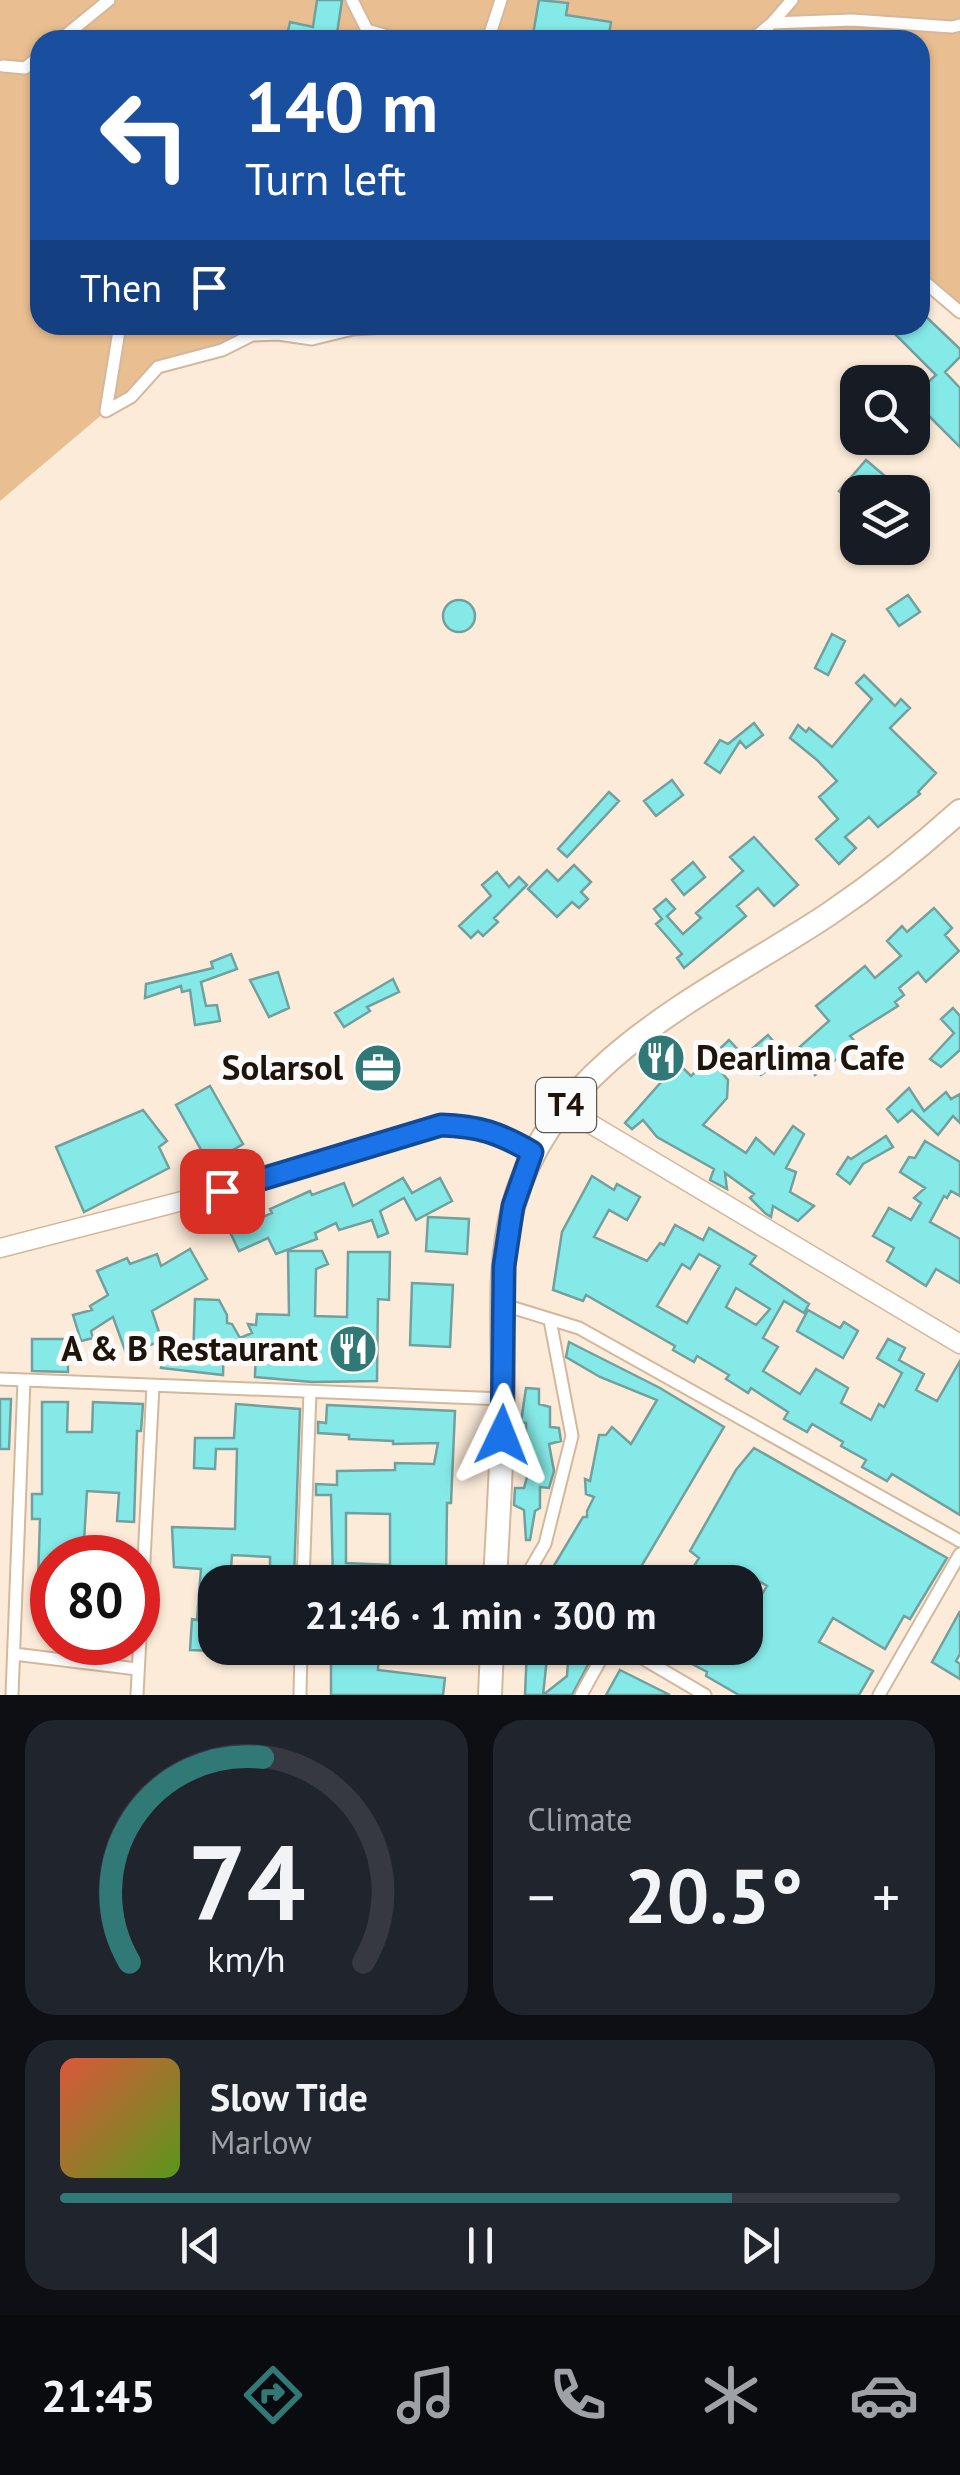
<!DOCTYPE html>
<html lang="en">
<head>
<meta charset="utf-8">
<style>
	body { margin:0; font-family:"PT Sans",sans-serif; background:#20242c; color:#f1f3f6; height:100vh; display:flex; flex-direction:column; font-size:38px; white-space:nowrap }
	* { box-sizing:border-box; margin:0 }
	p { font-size:32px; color:#9ea1a6 }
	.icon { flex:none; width:55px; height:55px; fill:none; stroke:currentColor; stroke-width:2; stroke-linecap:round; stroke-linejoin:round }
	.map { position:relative; height:1695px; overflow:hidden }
	.side { display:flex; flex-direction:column; gap:25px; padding:25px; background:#0d0f14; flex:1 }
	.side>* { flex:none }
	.top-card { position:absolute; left:30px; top:30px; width:900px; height:305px; border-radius:30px; box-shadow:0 2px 8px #0004; background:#1a4fa0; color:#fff; overflow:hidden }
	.controls { position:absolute; left:840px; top:365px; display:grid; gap:20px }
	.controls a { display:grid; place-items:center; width:90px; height:90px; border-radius:20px; background:#171b24; box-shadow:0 2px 8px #0004; font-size:50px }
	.speed { position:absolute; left:30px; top:1535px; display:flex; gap:20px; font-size:50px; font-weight:700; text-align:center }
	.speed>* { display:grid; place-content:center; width:130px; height:130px; border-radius:50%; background:#171b24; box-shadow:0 2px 8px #0004; line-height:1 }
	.speed .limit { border:15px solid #d22; background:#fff; color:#111 }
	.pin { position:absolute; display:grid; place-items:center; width:85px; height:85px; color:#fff; margin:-42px; border-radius:20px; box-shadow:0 5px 15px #0006 }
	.me { position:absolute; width:110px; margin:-55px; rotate:2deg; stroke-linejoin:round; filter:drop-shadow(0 0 8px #0008) }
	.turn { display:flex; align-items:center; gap:35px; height:210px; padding:0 50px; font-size:45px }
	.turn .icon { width:130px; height:130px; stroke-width:2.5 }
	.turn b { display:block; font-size:70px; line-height:85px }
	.then { display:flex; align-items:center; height:95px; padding:0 50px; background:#0003; gap:20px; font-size:38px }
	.big { font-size:75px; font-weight:700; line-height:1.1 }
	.side .tile { flex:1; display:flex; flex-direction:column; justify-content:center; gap:15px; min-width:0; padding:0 35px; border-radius:30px; background:#20242c }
	.side .dial { align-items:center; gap:0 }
	.dial svg { height:260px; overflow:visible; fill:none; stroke:#363941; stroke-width:7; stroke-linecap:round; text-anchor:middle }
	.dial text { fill:#f1f3f6; stroke:none }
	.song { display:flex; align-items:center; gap:30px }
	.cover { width:120px; height:120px; border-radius:15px; background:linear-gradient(135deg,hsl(10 70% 55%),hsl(90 70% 35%)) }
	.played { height:10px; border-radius:5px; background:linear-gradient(90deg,#307977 80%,#363941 80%) }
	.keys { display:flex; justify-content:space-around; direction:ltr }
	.heat { display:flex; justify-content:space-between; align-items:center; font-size:55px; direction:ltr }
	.side .tiles { flex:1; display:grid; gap:25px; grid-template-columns:1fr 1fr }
	.tile:last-child { grid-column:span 2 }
	.trip { position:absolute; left:198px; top:1565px; width:565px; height:100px; border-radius:30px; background:#171b24; box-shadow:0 2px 8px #0004; font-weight:700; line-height:100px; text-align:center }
	.tabs { display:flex; height:160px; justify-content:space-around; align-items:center; background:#090b0e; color:#9ea1a6 }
	.tabs .icon { width:70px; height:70px }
	.tabs .selected { color:#307977 }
	.tabs b { font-size:45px; color:#f1f3f6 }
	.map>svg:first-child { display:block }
	.green { fill:#e9be90 }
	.building { fill:#85eae7; stroke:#72a09e; stroke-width:2.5; fill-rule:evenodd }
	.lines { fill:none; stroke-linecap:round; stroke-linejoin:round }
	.street-casing { stroke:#d3b89c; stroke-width:15 }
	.secondary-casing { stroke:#d3b89c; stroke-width:21 }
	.highway-casing { stroke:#d3b89c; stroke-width:26 }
	.street { stroke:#fff; stroke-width:11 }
	.secondary { stroke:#fff; stroke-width:18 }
	.highway { stroke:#fff; stroke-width:22 }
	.route-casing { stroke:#114b97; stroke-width:25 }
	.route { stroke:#1a73e8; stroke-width:18 }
	.labels { text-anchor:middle; stroke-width:10; stroke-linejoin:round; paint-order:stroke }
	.shield { fill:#fbfbfb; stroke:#605952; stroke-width:2.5 }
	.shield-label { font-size:32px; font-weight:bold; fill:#1e140a }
	.poi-label { font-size:35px; font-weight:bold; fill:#1e140a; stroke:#fbfbfb; text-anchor:end }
</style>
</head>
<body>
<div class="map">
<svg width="960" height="1695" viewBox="0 0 960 1695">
	<rect width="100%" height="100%" fill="#fcebd9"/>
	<path class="green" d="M0,0H960V312L920,278V40H40V325H415L312,339L252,335L158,367L0,501Z"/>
	<path class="building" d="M317,0H342L336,40L287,35L290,22L313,27Z
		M539,0L568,3L566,15L611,22L608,40H532Z
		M920,311L960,349V357L945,372L960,388V447L925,412L912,422V382L920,390L936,375L886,325H920Z
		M866,460L886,477L873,492H858V507L839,491Z
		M908,595L920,612L899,626L887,609Z
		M443 616a16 16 0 1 1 32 0a16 16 0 1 1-32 0Z
		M832,634L845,641L828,675L815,668Z
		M864,675L895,706L901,699L910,708L890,728L936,773L918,792L920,794L878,827L869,817L845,837L856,848L839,864L816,839L838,819L819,797L837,781L817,760L790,738L798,725L806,732L809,728L832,747L872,699L856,683Z
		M754,723L763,735L746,748L740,741L720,773L705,763L720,740L728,744Z
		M672,780L683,795L656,816L644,801Z
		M609,792L619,801L567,857L558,849Z
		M754,837L798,885L774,906L758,888L737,906L746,916L684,968L677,958L682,954L656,924L662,919L654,909L666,899L675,909L667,916L683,934L701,918L696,913L743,871L730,857Z
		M693,862L705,877L684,895L672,880Z
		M574,865L591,882L581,892L588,899L579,908L572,902L557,917L528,889L547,870L558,881Z
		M497,872L509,887L519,877L527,885L494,918L498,922L483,936L478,931L471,938L459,926L491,896L482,885Z
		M934,908L952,928L945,935L959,951L926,982L918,972L899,988L904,995L895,1002L898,1006L850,1036L857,1044L815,1075L794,1052L829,1021L816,1006L865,966L875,978L901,956L887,941L902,926L907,932Z
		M231,954L237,969L201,982L206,1006L217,1005L220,1021L195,1025L190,990L182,992L181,986L145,998L146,984L213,968L211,962Z
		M278,972L289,1008L269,1017L250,980Z
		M393,979L399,992L367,1007L370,1011L344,1027L335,1013Z
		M953,1008L960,1016V1050L941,1067L930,1059L954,1033L941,1019Z
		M768,1035L786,1056L761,1075L745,1055Z
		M729,1040L742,1054L721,1072L728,1080L727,1098L703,1125L746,1153L756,1138L774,1154L793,1126L804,1134L786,1168L796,1172L790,1192L814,1206L798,1221L773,1206L771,1217L765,1213L750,1198L754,1194L725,1173L727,1189L710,1180L714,1169L657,1137L643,1120L632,1129L625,1123L678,1063L691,1076Z
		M210,1086L243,1144L209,1164L176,1105Z
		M909,1088L924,1111L946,1092L951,1099L960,1094V1123L953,1116L938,1135L912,1110L898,1122L887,1109Z
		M143,1110L167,1141L159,1147L169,1168L84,1212L56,1147Z
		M886,1136L893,1147L863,1164L850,1184L837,1174L848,1157L851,1159Z
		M925,1141L960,1162V1196L951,1191L947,1198L944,1196L930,1222L960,1239V1283L936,1269L926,1286L887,1261L894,1248L873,1236L889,1208L911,1220L921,1203L914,1198L925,1188L900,1172L909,1157L915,1158Z
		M592,1176L614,1190L617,1184L640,1197L627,1220L609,1210L594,1237L647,1261L660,1243L664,1245L675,1225L703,1240L709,1228L756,1256L750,1264L809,1304L804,1313L784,1301L763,1338L778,1347L763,1371L800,1394L816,1369L848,1388L841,1403L871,1420L879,1404L884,1407L902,1373L877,1358L888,1339L905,1348L899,1360L924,1374L916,1390L937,1401L960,1361V1515L892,1474L887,1481L862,1467L866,1460L841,1446L843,1442L812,1424L807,1432L784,1419L788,1412L751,1388L748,1393L726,1379L729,1375L697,1356L694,1362L673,1350L675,1346L586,1295L583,1301L553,1290L562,1232ZM699,1254L720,1266L687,1323L657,1306L682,1264L690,1269ZM736,1288L770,1309L756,1325L726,1307Z
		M403,1178L412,1193L440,1178L452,1201L416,1220L404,1198L380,1211L388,1233L378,1237L372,1220L339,1230L336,1223L315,1233L317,1239L276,1254L268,1238L239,1251L230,1232L272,1213L270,1209L310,1191L312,1195L344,1183L353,1206Z
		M428,1217L469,1219L467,1254L426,1251Z
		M190,1249L207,1279L152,1311L162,1341L126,1353L113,1317L91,1331L93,1338L81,1341L73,1315L92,1310L90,1306L108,1295L97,1271L127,1258L130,1264L157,1254L161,1266Z
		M288,1251H322L328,1264L316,1269L315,1316L347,1317L348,1252H390L389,1300L378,1299L377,1381L312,1382L255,1377L256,1346L224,1345L223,1375L161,1368L162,1358L193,1361L195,1299L219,1300L227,1315V1323L232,1324L240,1338L252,1333L248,1324L256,1325L257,1314L289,1315Z
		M412,1283L453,1285L450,1347L410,1345Z
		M808,1310L840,1328L844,1322L858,1331L843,1358L797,1331Z
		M32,1339H68V1372L32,1371Z
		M569,1342L660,1388L724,1427L632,1582H553L546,1579L583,1517H587V1511L594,1497L586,1494L585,1479L590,1481L599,1435H606L612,1427L631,1444L657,1400L600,1377L566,1357Z
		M526,1388L539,1389V1404L550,1407V1427L559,1428L561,1441L549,1444L554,1471L549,1488L540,1487V1508L535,1511L530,1540H526L524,1510L514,1505L515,1488H524L530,1466L526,1465V1423L521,1422Z
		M0,1399H11L9,1449H0Z
		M42,1402H68L67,1432H92L93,1402L143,1404L141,1431H137L134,1522L117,1521L119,1493L87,1491L83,1558H52V1582L38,1581L40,1519H32V1494H42Z
		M236,1404L300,1409L294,1578L270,1577V1557L232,1555L230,1582H215V1651L190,1650L192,1619L197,1620L201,1569L174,1567L172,1527L235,1529L237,1449H216L215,1469L194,1468L195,1438H234Z
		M327,1405L455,1411L451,1503H447L446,1582H333L331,1495H316V1484L337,1485V1471L395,1470V1463L434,1464L438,1443L393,1444V1441L349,1439V1435L318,1433V1422L326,1423ZM346,1513L390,1514V1565L346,1563Z
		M754,1448L947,1558L910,1619L904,1616L885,1649L833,1618L819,1642L873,1671L859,1695H739L706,1676L707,1672L662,1648H745V1623L767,1586L747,1574L743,1582H684L699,1558L690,1551L736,1470Z
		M960,1611V1654L956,1661L960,1664V1679L932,1662Z
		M331,1648H379L378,1670L445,1678L443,1695H331Z
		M527,1648H597L572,1695H543L567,1676L568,1662L548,1649L543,1695H525Z
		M620,1670L670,1695H606Z"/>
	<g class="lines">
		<g class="street-casing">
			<path id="street" d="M352,0L367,30L401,40
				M772,23L792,0
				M60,40L109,0
				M488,40L501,0
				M752,40L772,23L852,20L952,27L960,25
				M3,66L25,68L40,56
				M920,278L960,312
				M106,411L131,397L158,367L222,350L252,335L278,334L312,339L353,329L415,325
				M106,411L120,325
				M501,1304L579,1328L960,1541
				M0,1379L503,1399
				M303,1582L310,1392
				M523,1582L545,1544L572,1436L550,1320
				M625,1648L705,1695
				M14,1654L137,1669
				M12,1695L24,1380
				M137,1695L153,1386
				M300,1695L301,1648
				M581,1695L607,1648
				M879,1695L960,1554"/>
		</g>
		<g class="secondary-casing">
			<path id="secondary" d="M564,1108L960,1344
				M0,1248L221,1191L441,1125C479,1126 499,1133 532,1152"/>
		</g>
		<g class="highway-casing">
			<path id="highway" d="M495,1582C498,1522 502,1461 503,1401C504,1335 496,1269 514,1204C553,1059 713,991 829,914C875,883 919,848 960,811
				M490,1695L492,1648"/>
		</g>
		<use href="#street" class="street"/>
		<use href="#secondary" class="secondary"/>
		<use href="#highway" class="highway"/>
	</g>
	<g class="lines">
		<g class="route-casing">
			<path id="route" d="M222,1191L441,1125C479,1126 499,1133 532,1152L513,1206L504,1266L502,1435"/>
		</g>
		<use href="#route" class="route"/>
	</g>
	<defs>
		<g id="restaurant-disc" transform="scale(2.5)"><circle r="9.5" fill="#307977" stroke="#fbfbfb"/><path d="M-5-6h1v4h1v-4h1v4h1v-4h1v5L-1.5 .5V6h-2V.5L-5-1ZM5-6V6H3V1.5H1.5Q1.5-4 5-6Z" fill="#fff"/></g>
		<g id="office-disc" transform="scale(2.5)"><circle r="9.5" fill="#307977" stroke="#fbfbfb"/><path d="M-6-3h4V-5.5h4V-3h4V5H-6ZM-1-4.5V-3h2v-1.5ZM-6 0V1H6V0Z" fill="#fff"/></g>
	</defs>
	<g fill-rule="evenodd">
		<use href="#restaurant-disc" x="661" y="1058"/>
		<use href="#office-disc" x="378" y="1068"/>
		<use href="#restaurant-disc" x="353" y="1349"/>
	</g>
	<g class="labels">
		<rect class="shield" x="536" y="1078" width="60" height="54" rx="8"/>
		<g class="shield-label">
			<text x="566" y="1116">T4</text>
		</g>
		<g class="poi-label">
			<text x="696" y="1070" text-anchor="start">Dearlima Cafe</text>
			<text x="343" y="1080">Solarsol</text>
			<text x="318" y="1361">A &amp; B Restaurant</text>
		</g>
	</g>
</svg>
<div class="controls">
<a><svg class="icon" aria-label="search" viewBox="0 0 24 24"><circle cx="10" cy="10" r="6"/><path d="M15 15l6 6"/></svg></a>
<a><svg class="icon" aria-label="layers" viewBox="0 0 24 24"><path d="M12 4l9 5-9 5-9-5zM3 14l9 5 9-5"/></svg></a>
</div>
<div class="speed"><div class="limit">80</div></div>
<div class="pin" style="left:222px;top:1191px;background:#d93025"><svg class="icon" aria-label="arrive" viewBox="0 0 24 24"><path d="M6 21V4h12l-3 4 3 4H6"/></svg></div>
<svg class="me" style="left:502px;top:1435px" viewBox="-20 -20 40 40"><path d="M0-17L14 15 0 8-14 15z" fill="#1a73e8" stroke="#fff" stroke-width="4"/></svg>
<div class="trip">21:46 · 1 min · 300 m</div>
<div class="top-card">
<div class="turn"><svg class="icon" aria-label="left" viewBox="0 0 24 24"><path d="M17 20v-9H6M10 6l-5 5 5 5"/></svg><div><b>140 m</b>Turn left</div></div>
<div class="then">Then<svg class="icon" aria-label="arrive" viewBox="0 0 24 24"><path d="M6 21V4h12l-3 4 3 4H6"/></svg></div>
</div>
</div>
<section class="side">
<div class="tiles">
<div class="tile dial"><svg viewBox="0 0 100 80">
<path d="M14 69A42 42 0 1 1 86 69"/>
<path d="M14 69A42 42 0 0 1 55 6" stroke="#307977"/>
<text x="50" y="56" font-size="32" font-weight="700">74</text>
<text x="50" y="72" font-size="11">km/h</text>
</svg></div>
<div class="tile"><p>Climate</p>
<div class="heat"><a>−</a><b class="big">20.5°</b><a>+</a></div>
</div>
<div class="tile">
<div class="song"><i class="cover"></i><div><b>Slow Tide</b><p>Marlow</p></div></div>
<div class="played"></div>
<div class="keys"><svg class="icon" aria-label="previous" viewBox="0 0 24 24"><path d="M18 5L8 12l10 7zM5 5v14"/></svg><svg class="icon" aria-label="pause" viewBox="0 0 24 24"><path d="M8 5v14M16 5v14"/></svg><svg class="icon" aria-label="next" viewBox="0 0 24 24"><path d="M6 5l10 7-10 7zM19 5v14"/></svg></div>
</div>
</div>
</section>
<nav class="tabs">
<b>21:45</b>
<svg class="icon selected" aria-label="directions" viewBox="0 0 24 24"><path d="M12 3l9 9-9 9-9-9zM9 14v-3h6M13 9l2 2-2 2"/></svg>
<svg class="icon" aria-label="music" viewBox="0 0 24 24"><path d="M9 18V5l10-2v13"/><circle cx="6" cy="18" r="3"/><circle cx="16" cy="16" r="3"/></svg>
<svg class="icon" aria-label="phone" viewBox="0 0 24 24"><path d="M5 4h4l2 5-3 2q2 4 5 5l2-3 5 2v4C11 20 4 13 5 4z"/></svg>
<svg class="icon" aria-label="climate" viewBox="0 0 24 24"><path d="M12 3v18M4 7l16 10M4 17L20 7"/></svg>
<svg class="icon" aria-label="car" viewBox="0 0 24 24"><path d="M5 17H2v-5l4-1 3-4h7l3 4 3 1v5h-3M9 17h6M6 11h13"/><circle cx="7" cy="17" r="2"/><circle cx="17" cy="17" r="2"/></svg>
</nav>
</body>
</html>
